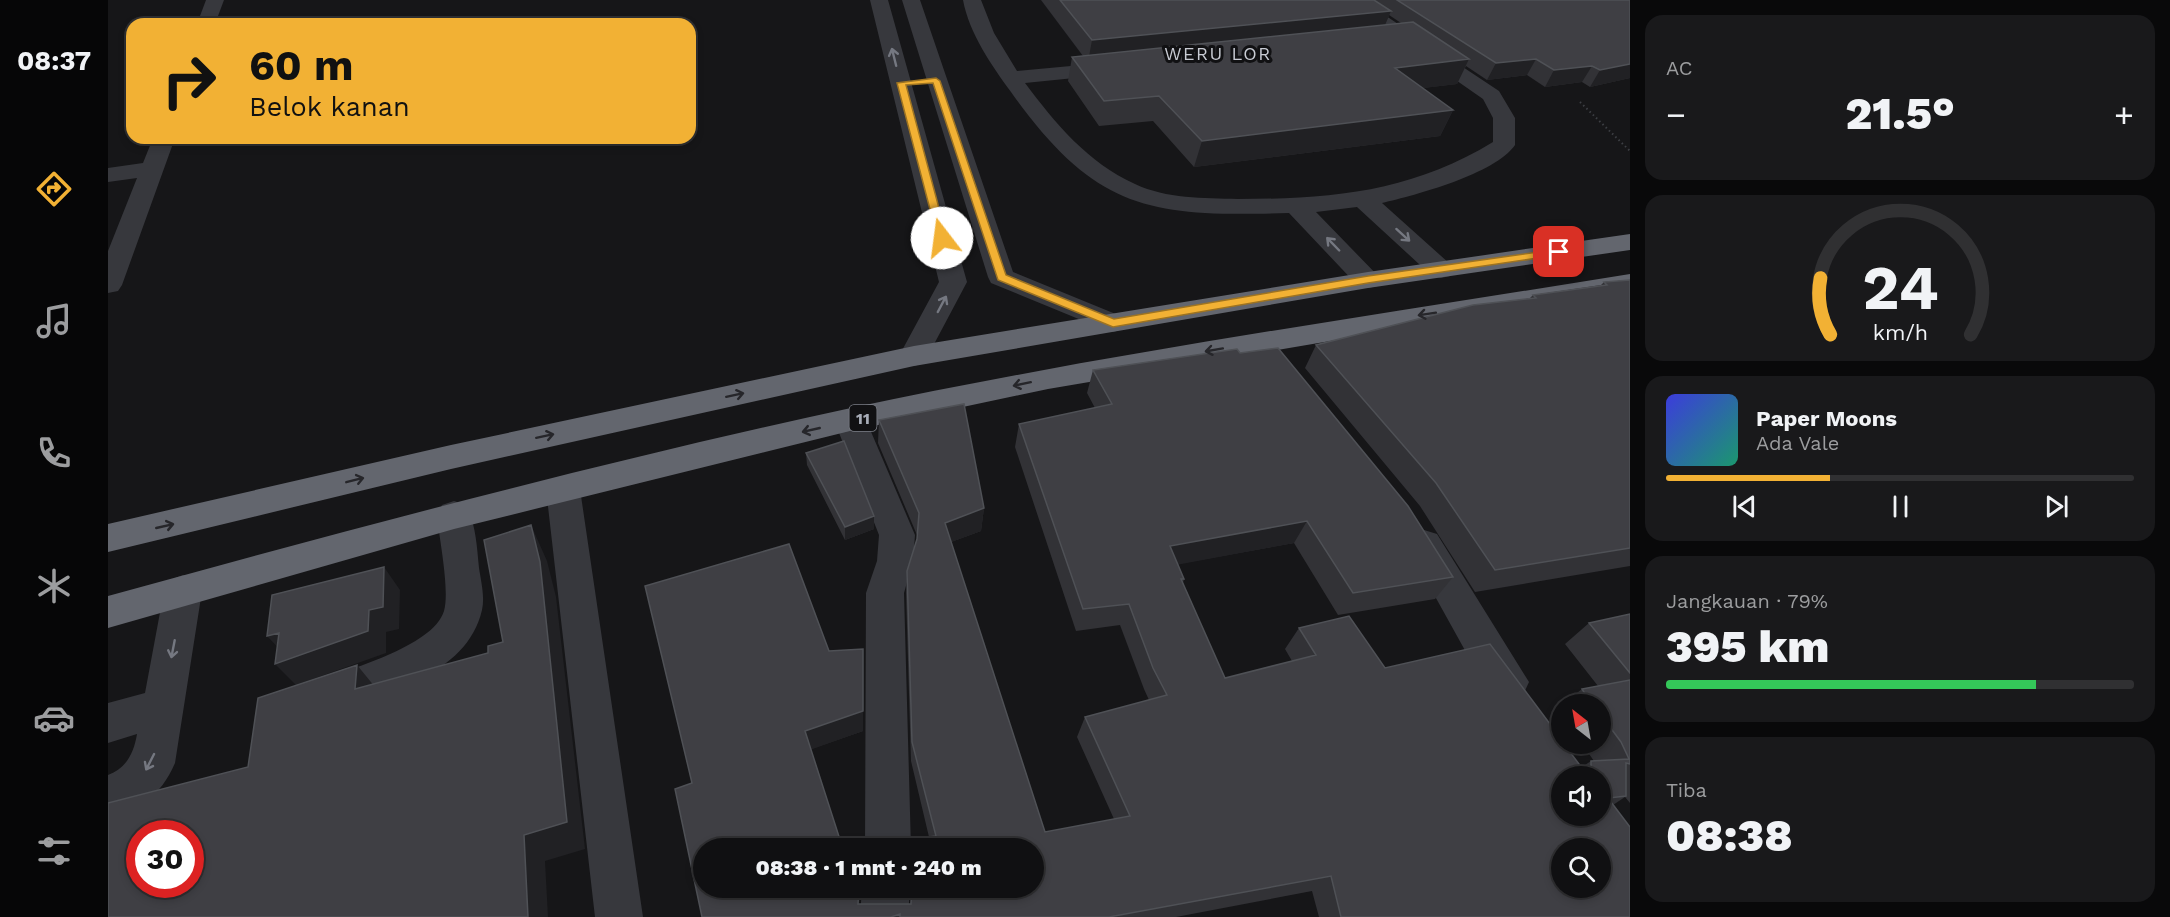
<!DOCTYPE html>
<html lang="id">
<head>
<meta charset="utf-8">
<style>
	body { margin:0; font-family:"Work Sans",sans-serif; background:#19191b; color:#f1f3f6; height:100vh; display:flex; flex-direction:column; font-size:22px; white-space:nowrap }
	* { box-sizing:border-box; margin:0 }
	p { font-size:20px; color:#9c9d9f }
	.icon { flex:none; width:33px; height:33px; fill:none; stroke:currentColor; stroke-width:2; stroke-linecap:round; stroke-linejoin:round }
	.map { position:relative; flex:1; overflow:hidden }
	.panel { display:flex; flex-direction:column; gap:15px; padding:15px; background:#09090a; width:540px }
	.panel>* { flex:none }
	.top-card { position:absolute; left:18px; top:18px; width:570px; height:126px; border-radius:18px; box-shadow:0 3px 9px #0003,0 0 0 2px #303032; background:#f2b134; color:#111; overflow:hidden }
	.needle { width:39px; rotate:329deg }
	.tools { position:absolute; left:1443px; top:694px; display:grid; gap:12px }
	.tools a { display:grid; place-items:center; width:60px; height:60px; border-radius:50%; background:#101012; box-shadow:0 3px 9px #0003,0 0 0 2px #303032; font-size:30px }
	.speed { position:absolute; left:18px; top:820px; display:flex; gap:12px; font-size:30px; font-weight:700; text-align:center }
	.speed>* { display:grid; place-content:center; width:78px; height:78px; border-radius:50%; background:#101012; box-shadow:0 3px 9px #0003,0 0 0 2px #303032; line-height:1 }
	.speed .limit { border:9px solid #d22; background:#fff; color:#111 }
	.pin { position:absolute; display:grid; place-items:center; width:51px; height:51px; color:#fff; margin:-26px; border-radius:12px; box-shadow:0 3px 9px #0006 }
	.me { position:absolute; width:66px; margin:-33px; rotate:345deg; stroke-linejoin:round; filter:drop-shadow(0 0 4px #0008) }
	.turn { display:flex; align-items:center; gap:21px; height:126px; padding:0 24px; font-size:27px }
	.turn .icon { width:78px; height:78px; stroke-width:2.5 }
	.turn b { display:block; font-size:42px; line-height:51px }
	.big { font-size:45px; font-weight:800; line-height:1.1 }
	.panel .tile { flex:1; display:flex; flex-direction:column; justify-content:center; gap:9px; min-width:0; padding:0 21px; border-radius:18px; background:#19191b }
	.panel .dial { align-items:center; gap:0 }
	.dial svg { height:156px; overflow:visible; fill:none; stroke:#303032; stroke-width:7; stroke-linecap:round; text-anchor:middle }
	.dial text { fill:#f1f3f6; stroke:none }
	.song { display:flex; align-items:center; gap:18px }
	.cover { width:72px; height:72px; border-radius:9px; background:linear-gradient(135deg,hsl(240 70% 55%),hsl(160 70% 35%)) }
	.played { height:6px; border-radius:3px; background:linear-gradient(90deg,#f2b134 35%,#303032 35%) }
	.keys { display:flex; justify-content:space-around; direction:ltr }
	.heat { display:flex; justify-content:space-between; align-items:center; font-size:33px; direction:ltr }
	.charge { height:9px; border-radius:4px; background:linear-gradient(90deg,#34c759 79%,#303032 0) }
	.trip { position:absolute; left:585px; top:838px; width:351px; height:60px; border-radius:30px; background:#101012; box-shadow:0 3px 9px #0003,0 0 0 2px #303032; font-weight:800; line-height:60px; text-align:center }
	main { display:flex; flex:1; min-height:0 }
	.dock { display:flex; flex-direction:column; width:108px; justify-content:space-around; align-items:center; background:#060607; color:#9c9d9f }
	.dock .icon { width:42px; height:42px }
	.dock .active { color:#f2b134 }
	.dock b { font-size:27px; color:#f1f3f6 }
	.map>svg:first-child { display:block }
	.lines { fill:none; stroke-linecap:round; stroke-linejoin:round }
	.path { stroke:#3d3f44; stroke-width:2; stroke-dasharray:1.5 3; stroke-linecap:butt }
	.minor { fill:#37383d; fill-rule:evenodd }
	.highway { fill:#63666e; fill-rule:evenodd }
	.wall { fill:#323236; fill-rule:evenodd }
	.shaded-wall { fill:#212124 }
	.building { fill:#3f3f44; stroke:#4f5156; stroke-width:1.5; fill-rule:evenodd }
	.oneway { stroke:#757881 }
	.oneway2 { stroke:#26262a }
	.route { fill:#f2b134; stroke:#9d7322; stroke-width:1.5 }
	.labels { text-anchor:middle; stroke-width:6; stroke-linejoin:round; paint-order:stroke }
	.shield { fill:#111113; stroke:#7b7e86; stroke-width:1.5 }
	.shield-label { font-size:16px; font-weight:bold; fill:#a8adb8 }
	.far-quarter-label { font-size:18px; letter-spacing:1.5px; fill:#c9ccd4; stroke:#111113 }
</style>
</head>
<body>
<main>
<nav class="dock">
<b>08:37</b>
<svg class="icon active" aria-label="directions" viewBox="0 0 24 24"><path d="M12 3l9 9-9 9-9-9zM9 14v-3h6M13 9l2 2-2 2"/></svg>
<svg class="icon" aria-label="music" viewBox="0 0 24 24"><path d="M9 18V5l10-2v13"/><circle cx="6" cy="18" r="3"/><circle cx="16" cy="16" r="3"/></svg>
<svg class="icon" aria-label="phone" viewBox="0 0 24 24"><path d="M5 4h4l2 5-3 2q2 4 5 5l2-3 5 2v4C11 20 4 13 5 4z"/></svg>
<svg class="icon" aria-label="climate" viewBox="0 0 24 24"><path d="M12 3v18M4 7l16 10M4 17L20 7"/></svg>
<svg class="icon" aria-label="car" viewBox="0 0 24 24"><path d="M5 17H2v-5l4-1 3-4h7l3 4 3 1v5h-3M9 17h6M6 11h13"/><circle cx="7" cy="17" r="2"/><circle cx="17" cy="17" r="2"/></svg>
<svg class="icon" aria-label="filters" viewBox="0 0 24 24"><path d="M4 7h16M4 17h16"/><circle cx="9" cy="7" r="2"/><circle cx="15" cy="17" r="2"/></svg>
</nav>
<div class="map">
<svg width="1522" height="917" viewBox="0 0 1522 917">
	<rect width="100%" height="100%" fill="#161618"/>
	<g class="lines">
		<path class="path" d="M1472,102L1522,151"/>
		<path class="minor" d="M98,0H116L107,24H89Z
			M762,0H780L859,282L816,363L806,366L796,363L791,356L831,282Z
			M794,0H812L905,272L1015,317L1019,323L1015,329L1005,332L995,329L883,283L880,277Z
			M855,0H873L886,33L909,71L1006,62L1013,64L1016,68L1013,72L1006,74L917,83C947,123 980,163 1027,184C1059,199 1095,198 1130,199C1224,199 1303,192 1385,142V118L1375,99L1233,0H1254L1391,91L1407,118V145C1387,174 1308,195 1274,203L1342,264L1346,270L1342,276L1333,278L1324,276L1249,207L1208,212L1274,280L1270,286L1260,288L1250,286L1181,213C1042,217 988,211 903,92C884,66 861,33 855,0Z
			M45,138H67L14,285L10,291L0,293V251L29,178L0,182V168L35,163Z
			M742,409L753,412L758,420L807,535L805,561L796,593L803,849H757L758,593L769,561L771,535L726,420L731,412Z
			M455,476L467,480L472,489L535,917H487L438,489L443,480Z
			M346,501L358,505C368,524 369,548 371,568C373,581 377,597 374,610C359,676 275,694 220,714L206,708L200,695L206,682C238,670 325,647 336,611C342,590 331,538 329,515L334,505Z
			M1316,530L1329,534L1421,682L1415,695L1401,700L1387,695L1359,654L1298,544L1303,534Z
			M75,575L88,580L94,591L67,763C51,799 34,805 0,819V775C19,768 26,752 29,734L0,743V703L37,693L56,591L62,580Z
			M754,888H802L800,917H752Z"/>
		<path class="highway" d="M1522,234V250L1260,288L806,366L343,469L0,552V524L343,445L806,346L1260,272Z
			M1522,274V290L940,389L742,431L346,529L0,628V596C247,528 493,462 743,408C1001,353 1262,316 1522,274Z"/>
	</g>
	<path class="wall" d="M933,0H1522V78L1482,87L1474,82L1437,87L1419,75L1379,80L1358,66L1349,84L1314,88L1345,110L1332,136L1086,167L1045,121L991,126L960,81L964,57L975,56ZM1281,15L1293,23L1277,25Z
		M1522,280V566L1367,592L1312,506L1197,368L1208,345L1422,298L1425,295L1493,285L1496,282Z
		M1132,353L1345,577L1327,599L1230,615L1186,543L1070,564L1076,579L1075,583L1117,678L1184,661L1177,649L1191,628L1277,668L1474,767L1483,761H1486L1474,744H1492V705H1454L1474,689L1490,686L1457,644L1481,623L1522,614V803L1517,797L1505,805L1522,917H1211L1204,891L1068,917H594L584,783L721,651L755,731L703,749L735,849L821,837L803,761L798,593L799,571L809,539V535L770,443L771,420L876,508L873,531L843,542L937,832L1006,819L969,737L977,717L1041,700L1036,689L1012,625L968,631L907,447L911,424L987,408L979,393L985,370ZM735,849L926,888H804L802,904H751L752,888H596Z
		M698,453L766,516V529L737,540L699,465Z
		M1454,706V716L1449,709Z"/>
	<path class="shaded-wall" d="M1283,11L1274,32L980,62L984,40Z
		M1361,59L1349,84L1276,93L1287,68Z
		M1428,59L1419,75L1379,80L1388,63Z
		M1522,64V78L1482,87L1492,70Z
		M1484,66L1474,82L1437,87L1446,70Z
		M1345,110L1332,136L1086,167L1094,141Z
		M876,508L873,531L835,545L837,523Z
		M766,516V529L737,540V527Z
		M1199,521L1186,543L1052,568L1062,546Z
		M423,525L439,561L448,597L477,849L437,861L440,917H420L416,835Z
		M276,567L292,590L291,629L278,632V653L188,685L167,664L180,658L159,636L261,610Z
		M755,649V731L699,751L697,731Z
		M249,665L276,698L247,689Z
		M751,888H752L750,917V904Z"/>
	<path class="building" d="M952,0H1266L1283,11L984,40Z
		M1289,0H1522V64L1492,70L1484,66L1446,70L1428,59L1388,63Z
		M1305,22L1361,59L1287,68L1345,110L1094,141L1051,96L996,101L964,57Z
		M1522,280V548L1387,570L1328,483L1208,345L1365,305L1428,298L1425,295L1499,285L1496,282Z
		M1170,348L1300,506L1345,577L1245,593L1199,521L1062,546L1076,579H1073L1117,678L1208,655L1191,628L1241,616L1277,668L1382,644L1454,740V744H1456L1480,776L1483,774V761L1521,759L1513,742L1499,723H1492V705H1482L1481,700L1474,689L1522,680V764L1518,763V796L1500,798L1522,827V917H1233L1223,876L1001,917H792V914L783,917H594L567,789L584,783L537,586L681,544L721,651L755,649V711L697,731L735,849L828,836L804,742L799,571L809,539L811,513L771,420L856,404L876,508L837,523L937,832L1022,816L977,717L1059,695L1045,668L1021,604L975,609L911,424L1004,404L985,370L1129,349L1132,353ZM1454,777H1492V816H1454ZM596,849H926V888H804L803,904H750L751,888H596ZM1454,849H1492V888H1454Z
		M736,441L766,516L737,527L698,453Z
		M423,525L432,562L459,822L416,835L420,917H0V803L140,767L150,698L249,665L247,689L380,653V646L395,642L376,540ZM32,834H82V885H32Z
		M276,567L275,607L261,610L260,631L167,664L171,633L159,636L164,595Z
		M1522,614V673L1481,623Z"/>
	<defs><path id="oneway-shaft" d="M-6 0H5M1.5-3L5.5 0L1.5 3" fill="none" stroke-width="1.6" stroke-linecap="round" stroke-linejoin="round" transform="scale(1.5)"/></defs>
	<g class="oneway">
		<use href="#oneway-shaft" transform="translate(786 57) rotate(-104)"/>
		<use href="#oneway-shaft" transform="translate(1295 235) rotate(42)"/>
		<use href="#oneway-shaft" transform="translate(1225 244) rotate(-134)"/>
		<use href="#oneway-shaft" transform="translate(834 304) rotate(-62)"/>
		<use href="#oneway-shaft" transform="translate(65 649) rotate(101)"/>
		<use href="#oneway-shaft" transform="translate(42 762) rotate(117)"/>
	</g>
	<g class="oneway2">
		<use href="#oneway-shaft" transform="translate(1319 314) rotate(171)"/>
		<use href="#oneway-shaft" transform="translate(1106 350) rotate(170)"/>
		<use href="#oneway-shaft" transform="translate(914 384) rotate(168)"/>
		<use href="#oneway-shaft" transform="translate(627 395) rotate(-12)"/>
		<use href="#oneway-shaft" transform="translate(703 430) rotate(167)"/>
		<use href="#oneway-shaft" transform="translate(437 436) rotate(-12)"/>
		<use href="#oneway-shaft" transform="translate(247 480) rotate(-14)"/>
		<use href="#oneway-shaft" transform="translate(57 526) rotate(-13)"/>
	</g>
	<path class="route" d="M828,78L832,81L898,275L1006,319L1260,276L1451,249L1456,252L1451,255L1260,283L1005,327L890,280L825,83L798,85L839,238L830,240L789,83Z"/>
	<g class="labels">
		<rect class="shield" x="741.5" y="405" width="27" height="26" rx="4.5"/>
		<g class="shield-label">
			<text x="755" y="424">11</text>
		</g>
		<g class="far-quarter-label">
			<text x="1110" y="60">WERU LOR</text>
		</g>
	</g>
</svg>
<div class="tools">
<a><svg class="needle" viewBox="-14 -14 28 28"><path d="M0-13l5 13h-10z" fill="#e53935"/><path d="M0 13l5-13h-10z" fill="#9c9d9f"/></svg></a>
<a><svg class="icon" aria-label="sound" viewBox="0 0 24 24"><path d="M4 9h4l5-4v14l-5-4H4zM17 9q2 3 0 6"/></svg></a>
<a><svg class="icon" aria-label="search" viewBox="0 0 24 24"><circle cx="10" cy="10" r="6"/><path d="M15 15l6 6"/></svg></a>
</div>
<div class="speed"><div class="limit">30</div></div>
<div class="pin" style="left:1451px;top:252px;background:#d93025"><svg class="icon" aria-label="arrive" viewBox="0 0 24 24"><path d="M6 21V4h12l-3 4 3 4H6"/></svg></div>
<svg class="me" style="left:834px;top:238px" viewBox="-20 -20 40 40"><circle r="19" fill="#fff"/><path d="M0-13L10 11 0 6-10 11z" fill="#f2b134"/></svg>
<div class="trip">08:38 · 1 mnt · 240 m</div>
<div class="top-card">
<div class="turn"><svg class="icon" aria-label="right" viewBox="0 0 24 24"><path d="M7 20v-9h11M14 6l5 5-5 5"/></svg><div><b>60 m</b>Belok kanan</div></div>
</div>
</div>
<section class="panel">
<div class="tile"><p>AC</p>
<div class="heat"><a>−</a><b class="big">21.5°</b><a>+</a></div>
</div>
<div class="tile dial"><svg viewBox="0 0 100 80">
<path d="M14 69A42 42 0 1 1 86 69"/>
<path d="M14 69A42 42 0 0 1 9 40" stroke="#f2b134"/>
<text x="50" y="56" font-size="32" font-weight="700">24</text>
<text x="50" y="72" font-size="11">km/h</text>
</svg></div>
<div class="tile">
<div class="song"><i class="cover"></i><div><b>Paper Moons</b><p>Ada Vale</p></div></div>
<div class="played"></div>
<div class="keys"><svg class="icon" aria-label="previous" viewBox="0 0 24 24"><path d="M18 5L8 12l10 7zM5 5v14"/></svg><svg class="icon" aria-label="pause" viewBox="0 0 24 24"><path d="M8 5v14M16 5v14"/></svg><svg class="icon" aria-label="next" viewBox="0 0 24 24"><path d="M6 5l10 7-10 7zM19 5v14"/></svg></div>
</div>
<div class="tile"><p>Jangkauan · 79%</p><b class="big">395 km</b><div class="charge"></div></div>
<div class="tile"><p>Tiba</p><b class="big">08:38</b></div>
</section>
</main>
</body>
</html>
